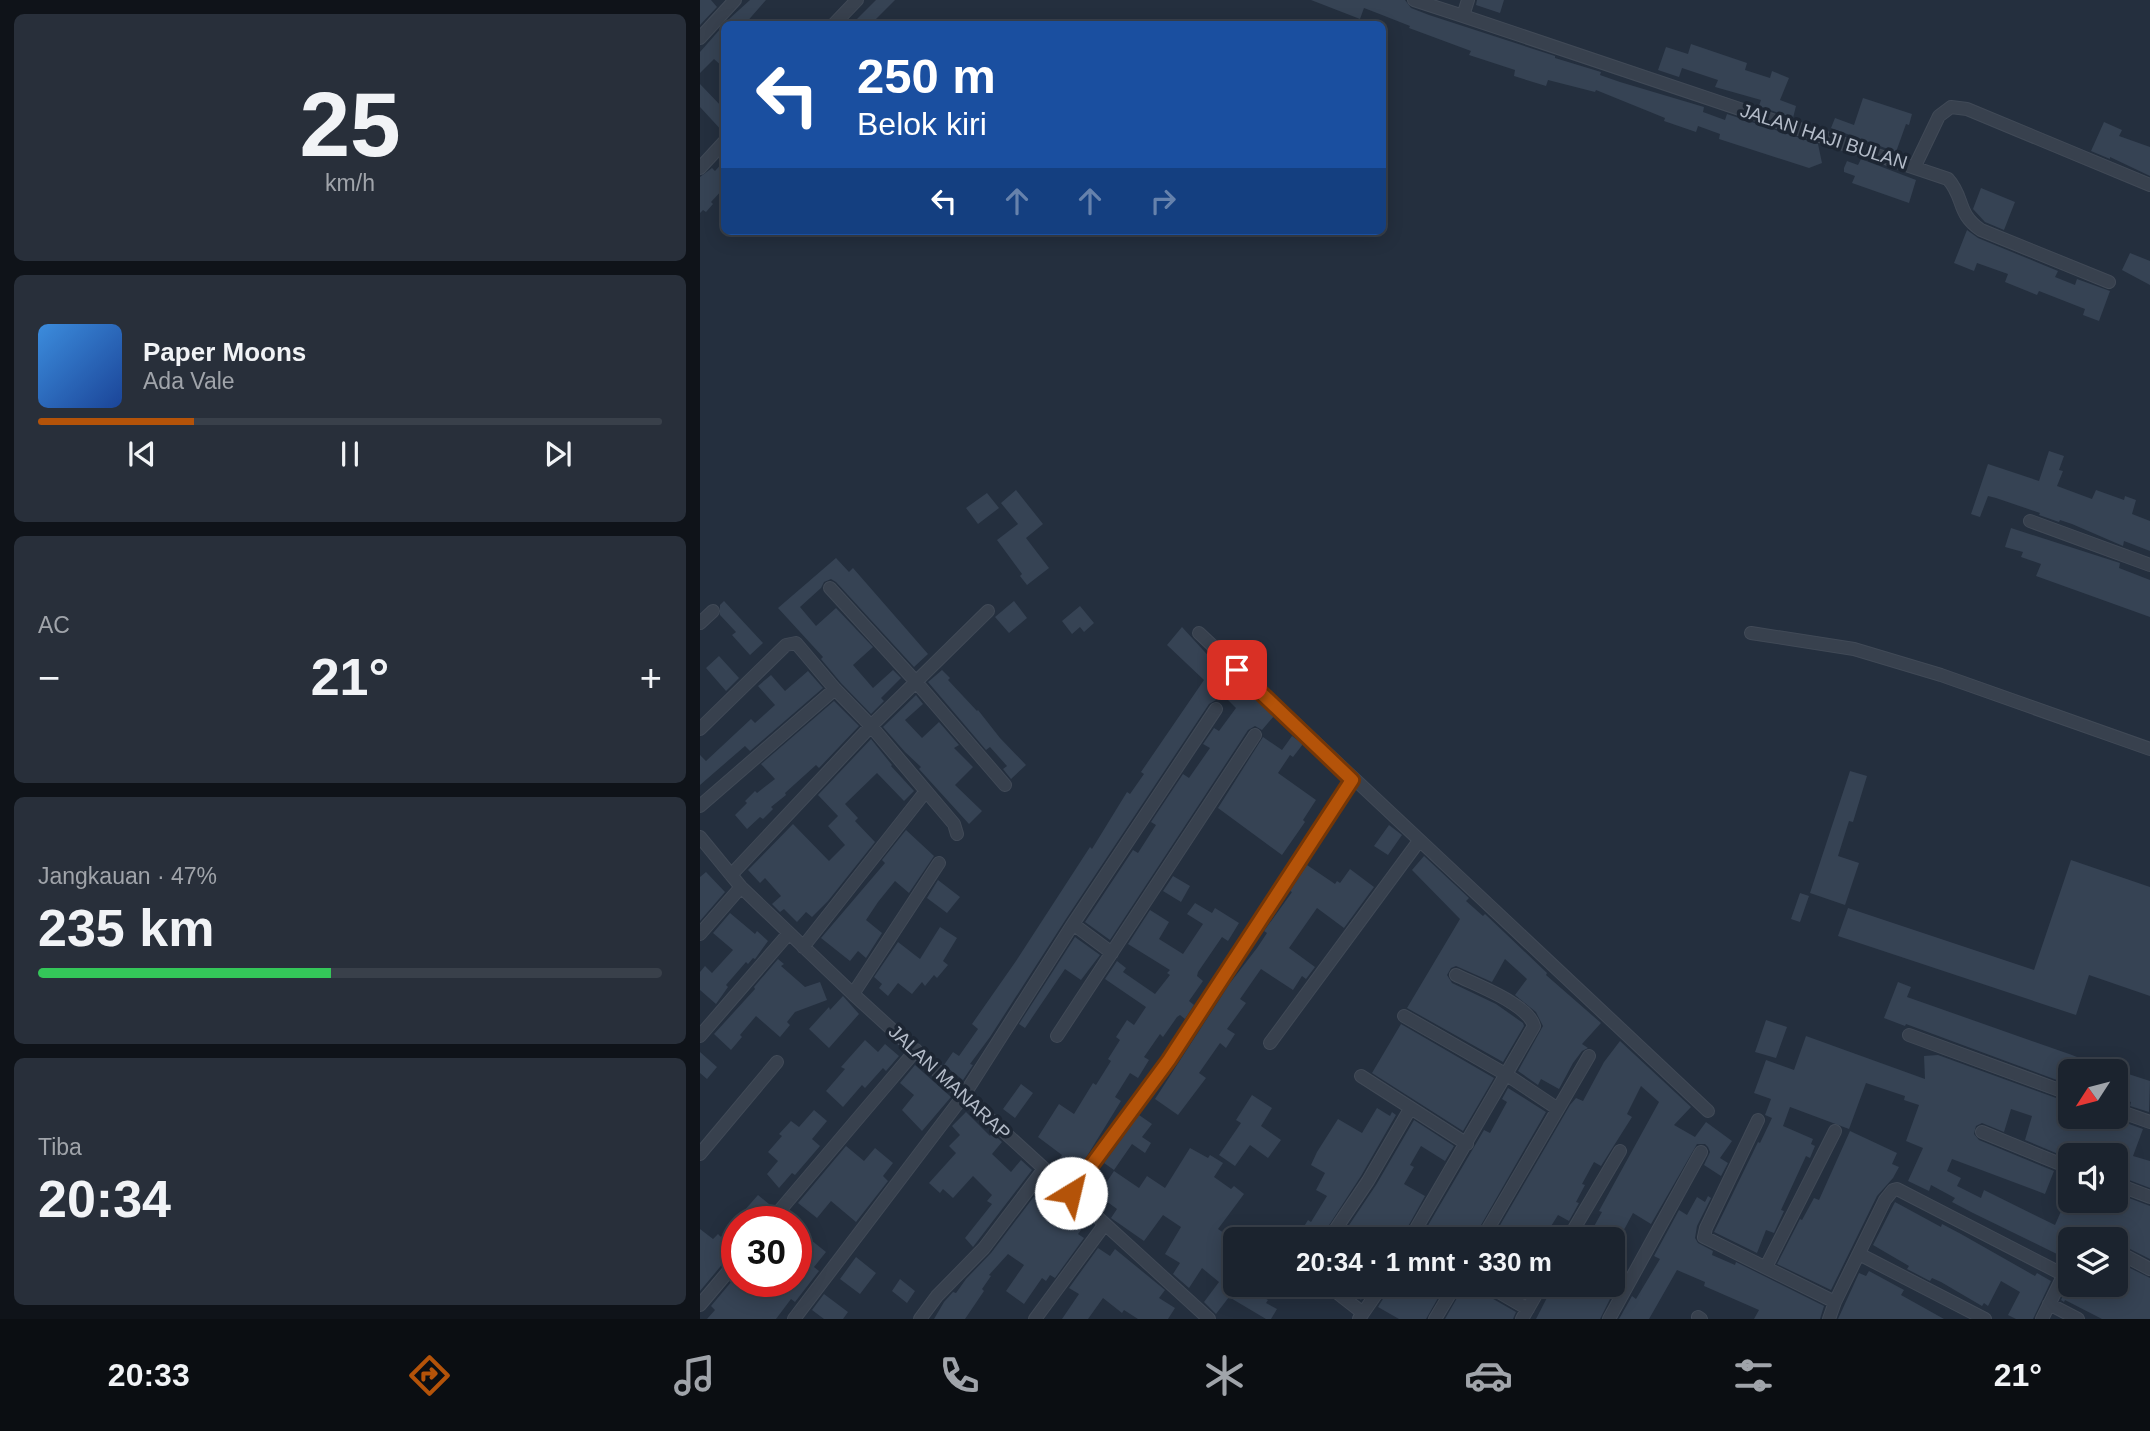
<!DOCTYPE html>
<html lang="id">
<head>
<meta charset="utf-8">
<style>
	body { margin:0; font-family:Helvetica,sans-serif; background:#282f3a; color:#f1f3f6; height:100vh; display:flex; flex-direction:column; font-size:26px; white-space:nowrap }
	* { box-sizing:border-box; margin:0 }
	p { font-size:23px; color:#a0a4aa }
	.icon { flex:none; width:38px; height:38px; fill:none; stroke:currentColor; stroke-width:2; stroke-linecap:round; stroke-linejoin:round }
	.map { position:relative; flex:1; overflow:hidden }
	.drawer { display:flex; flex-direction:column; gap:14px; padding:14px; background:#0f1319; width:700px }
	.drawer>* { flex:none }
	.banner { position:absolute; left:21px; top:21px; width:665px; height:214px; border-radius:10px; box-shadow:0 4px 18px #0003,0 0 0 2px #39404a; background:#1a4fa0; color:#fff; overflow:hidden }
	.needle { width:46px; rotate:234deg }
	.controls { position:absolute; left:1358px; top:1059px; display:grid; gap:14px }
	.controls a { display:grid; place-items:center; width:70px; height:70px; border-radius:10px; background:#1b232e; box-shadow:0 4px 18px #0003,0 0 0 2px #39404a; font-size:35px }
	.speed { position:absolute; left:21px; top:1206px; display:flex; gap:14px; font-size:35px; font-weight:700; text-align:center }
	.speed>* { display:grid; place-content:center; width:91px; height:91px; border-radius:50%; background:#1b232e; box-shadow:0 4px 18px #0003,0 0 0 2px #39404a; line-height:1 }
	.speed .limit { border:10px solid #d22; background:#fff; color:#111 }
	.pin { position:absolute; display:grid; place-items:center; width:60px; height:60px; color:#fff; margin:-30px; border-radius:14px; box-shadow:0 4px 10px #0006 }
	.me { position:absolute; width:77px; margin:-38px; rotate:36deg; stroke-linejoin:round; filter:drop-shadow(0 0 5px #0008) }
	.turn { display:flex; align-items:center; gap:24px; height:147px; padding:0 21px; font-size:32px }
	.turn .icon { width:91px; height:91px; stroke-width:2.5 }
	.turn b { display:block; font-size:49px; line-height:60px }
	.lanes { display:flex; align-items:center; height:66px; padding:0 21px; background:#0003; justify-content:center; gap:35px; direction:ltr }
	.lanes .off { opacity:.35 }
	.big { font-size:52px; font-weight:800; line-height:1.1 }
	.drawer .widget { flex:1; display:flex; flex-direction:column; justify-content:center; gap:10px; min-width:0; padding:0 24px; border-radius:10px; background:#282f3a }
	.drawer .dial { align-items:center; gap:0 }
	.dial b { font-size:91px; line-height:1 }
	.song { display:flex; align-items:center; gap:21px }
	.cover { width:84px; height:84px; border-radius:10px; background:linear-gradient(135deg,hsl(210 70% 55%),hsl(220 70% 35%)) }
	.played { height:7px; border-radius:4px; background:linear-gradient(90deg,#b45309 25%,#39404a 25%) }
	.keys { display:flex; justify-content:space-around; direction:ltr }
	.heat { display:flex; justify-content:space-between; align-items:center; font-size:38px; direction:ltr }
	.charge { height:10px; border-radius:5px; background:linear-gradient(90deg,#34c759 47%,#39404a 0) }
	.trip { position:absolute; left:523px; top:1227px; width:402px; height:70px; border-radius:10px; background:#1b232e; box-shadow:0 4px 18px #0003,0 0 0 2px #39404a; font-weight:800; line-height:70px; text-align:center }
	.tabs { display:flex; height:112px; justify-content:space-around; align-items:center; background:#0b0e12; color:#a0a4aa }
	.tabs .icon { width:49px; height:49px }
	.tabs .on { color:#b45309 }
	.tabs b { font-size:32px; color:#f1f3f6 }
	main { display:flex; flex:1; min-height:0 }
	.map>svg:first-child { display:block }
	.building { fill:#364354 }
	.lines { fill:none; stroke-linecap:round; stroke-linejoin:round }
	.street-casing { stroke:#414a57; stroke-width:14 }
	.street { stroke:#38414e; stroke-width:12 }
	.route-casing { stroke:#753606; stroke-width:18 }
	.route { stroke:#b45309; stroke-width:12 }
	.labels { text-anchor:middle; stroke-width:7; stroke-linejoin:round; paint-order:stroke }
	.street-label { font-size:19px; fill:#b4bcc9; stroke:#1d2633 }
</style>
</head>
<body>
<main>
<section class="drawer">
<div class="widget dial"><b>25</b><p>km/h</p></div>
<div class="widget">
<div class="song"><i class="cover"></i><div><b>Paper Moons</b><p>Ada Vale</p></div></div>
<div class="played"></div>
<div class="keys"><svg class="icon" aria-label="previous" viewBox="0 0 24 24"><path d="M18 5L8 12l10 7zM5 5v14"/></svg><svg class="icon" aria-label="pause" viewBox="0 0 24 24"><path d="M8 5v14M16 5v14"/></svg><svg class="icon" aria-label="next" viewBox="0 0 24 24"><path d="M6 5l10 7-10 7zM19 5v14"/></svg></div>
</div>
<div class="widget"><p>AC</p>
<div class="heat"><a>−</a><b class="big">21°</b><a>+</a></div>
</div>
<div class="widget"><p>Jangkauan · 47%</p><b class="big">235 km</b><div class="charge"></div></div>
<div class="widget"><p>Tiba</p><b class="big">20:34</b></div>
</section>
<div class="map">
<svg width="1450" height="1319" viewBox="0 0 1450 1319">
	<rect width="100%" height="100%" fill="#242f3e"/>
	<path class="building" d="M0,0H11L17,7L0,25Z
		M50,0H66L45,24H24V68L14,59L0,73V52L29,19Z
		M176,0H195L171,24H152Z
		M611,0H705L711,8L729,15L855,56V58L901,72L900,75L920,82L1004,107L1003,112L1025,120L1027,114L1118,144L1122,163L1109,168L1019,139L1020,134L998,126L996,132L964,121L965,118L896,90L895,92L848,80L846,86L814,76L815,70L769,55L771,51L709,28L710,26L677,13L664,8L660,19Z
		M777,0H804L800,13L776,5Z
		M991,44L1047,63L1045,70L1070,78L1072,71L1089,78L1080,100L1096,106L1093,118L1059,106L1061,100L1015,87L1018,80L982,68L979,77L958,70L966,47L988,54Z
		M0,84L24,109V133L0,107Z
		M1163,98L1212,114L1209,125L1206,124L1196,152L1131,128L1135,118L1154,125Z
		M1404,122L1422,130L1419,136L1450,147V176L1410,157V159L1391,151Z
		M1161,159L1216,180L1209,203L1152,183L1155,176L1144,172V168L1147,161L1158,165Z
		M24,161V188L11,202L13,204L6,212L3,210L0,213V177L12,168L15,171Z
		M1281,188L1315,202L1304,230L1285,222L1273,209Z
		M1267,230L1278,238L1358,271L1355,277L1375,285L1377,279L1410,291L1399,321L1383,315L1385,309L1339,291L1337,295L1305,282L1308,274L1277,263L1274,271L1254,263Z
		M1430,253L1450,261V285L1422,270Z
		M1349,451L1364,456L1359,470L1363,471L1357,486L1392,499L1396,490L1424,500L1425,496L1436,500L1432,514L1450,521V551L1424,541L1423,546L1372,524L1360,520L1359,522L1339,515L1340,513L1296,498L1288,496L1280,517L1271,514L1288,464L1339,481Z
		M316,490L343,524L326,538L349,568L327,585L320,576L322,574L297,540L318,524L301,503Z
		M287,493L299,508L278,524L266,508Z
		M1311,528L1420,563L1419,568L1450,580V617L1336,576L1341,564L1321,557L1323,552L1305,547Z
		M136,558L149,572L153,568L228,654L214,667L136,582L131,579L124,582L121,588L100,607L116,626L136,608L173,647L153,665L173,688L193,670L201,678L181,698L184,701L171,714L141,683L121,659L123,657L78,608Z
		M24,601L63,643L50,655L32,635L36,632L20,615V605Z
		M314,601L327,618L309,633L295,617Z
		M380,606L394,623L384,632L380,627L372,634L362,621Z
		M482,627L514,662L516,661L574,716L562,730L555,726L548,730L410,940L385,922L433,850L438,853L456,825L451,822L483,774L489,778L510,748L503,744L514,728L519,731L536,708L521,693L516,700L509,704L366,919L290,1037L270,1064L273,1065L263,1080L244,1065L253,1052L259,1056L278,1029L272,1024L316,961L390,847L392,849L427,792L430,794L444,774L441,772L504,680L467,645Z
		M19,656L39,678L26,691L6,668Z
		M242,670L250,678L248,680L277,711L278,710L300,738L326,765L311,779L303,769L307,766L290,747L286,750L228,682Z
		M108,671L123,688L50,751L45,746L0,785V755L6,761L51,719L55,723L75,705L58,686L71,675L85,691Z
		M216,695L223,704L205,720L222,738L239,722L259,745L254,748L273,767L255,785L282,811L269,824L219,769L221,767L205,752L183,727Z
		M134,701L159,726L119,768L116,765L85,793L86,795L71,807L73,809L63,819L60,817L47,829L35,815L47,803L45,801L55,791L57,793L75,779L61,764Z
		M592,736L603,744L593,757L590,755L578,773L616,800L603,820L605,822L582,855L518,808L563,737L582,750Z
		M171,739L192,765L191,766L214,791L204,801L177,773L145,804L158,818L155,821L175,842L128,901L112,917L106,912L97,922L84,909L80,912L72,904L81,896L65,878L60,883L48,870L93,824L129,861L145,845L128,826L138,816L118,795Z
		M1150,771L1167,776L1153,822L1149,821L1138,856L1159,863L1145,905L1110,893Z
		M689,825L702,835L688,855L674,846Z
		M206,830L234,856L209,893L195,881L178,902L166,920L182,933L166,958L158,951L150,961L121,938L185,863L182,860Z
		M724,856L769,898L766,901L783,916L785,914L847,973L846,975L901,1023L882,1044L888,1048L882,1051L873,1063L859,1089L841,1079L838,1085L818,1071L843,1026L836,1012L815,995L827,979L805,959L792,982L756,966L751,968L747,975L752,983L796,1004L823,1023L824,1026L803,1062L707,1008L760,919L712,870Z
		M1371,860L1450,887V996L1389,975L1376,1015L1138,936L1148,908L1334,970Z
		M607,865L635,884L637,881L640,883L650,869L674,887L644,928L617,908L589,948L615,967L606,979L602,976L593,990L561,969L540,999L546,1003L527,1029L535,1034L526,1048L520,1043L499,1073L506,1078L478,1115L455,1099L530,983L557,948L567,933L564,931L592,892L590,891Z
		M6,872L25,892L0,921V877Z
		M473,876L490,886L481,902L463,891Z
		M238,880L260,897L247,913L227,898Z
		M1100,893L1109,896L1100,922L1091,919Z
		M495,903L512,913L515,908L539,923L528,941L522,937L498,972L497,976L503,981L489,1001L494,1005L485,1019L480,1015L477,1017L463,1037L460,1034L444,1057L449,1060L438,1078L430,1073L415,1097L421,1101L387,1156L370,1180L355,1166L362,1155L338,1137L359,1104L374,1114L393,1083L396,1085L411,1061L408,1059L420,1040L416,1037L427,1020L434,1025L446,1007L405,979L417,961L426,968L423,972L455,994L470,975L467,973L470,970L428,944L450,910L469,922L459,939L483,954L503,924L487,914Z
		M30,913L55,934L57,931L68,941L55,959L53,958L48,964L46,962L26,985L28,987L16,1004L0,990V972L5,966L12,973L33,950L13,933Z
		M240,927L257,938L243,961L248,965L237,978L234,975L225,986L222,982L212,994L198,983L188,996L179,988L182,984L174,977L198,942L220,959Z
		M375,937L400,955L381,980L365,969L325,1028L319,1024Z
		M78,959L84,964L81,966L105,987L120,982L127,1000L95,1012L87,1022L90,1025L80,1037L56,1016L40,1035L42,1037L31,1050L14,1034L55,989L54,987Z
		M1198,982L1211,987L1207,997L1372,1055L1412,1071H1370V1085L1206,1024L1205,1026L1184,1018Z
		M143,996L159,1014L129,1048L109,1029L129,1007L130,1010Z
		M1066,1020L1087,1027L1076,1058L1055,1052Z
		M701,1024L794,1078L763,1131L672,1073Z
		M1106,1036L1225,1079L1224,1056L1238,1055L1370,1103V1116H1407L1443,1129L1433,1156L1450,1161V1188L1416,1175V1155H1370V1159L1325,1140L1332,1116L1311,1109L1304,1132L1282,1123L1276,1126L1274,1134L1279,1140L1354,1171L1345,1194L1252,1159L1247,1171L1261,1178L1257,1186L1281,1198L1284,1190L1355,1225L1362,1209L1376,1215L1381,1200H1416V1193L1450,1206V1259L1416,1242V1239H1400L1381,1230L1377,1239H1370V1253L1363,1257L1273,1213L1252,1202L1255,1198L1231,1185L1229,1191L1208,1181L1223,1148L1206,1141L1219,1105L1204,1100L1205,1096L1166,1083L1149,1129L1090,1107L1083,1126L1113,1139L1111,1144L1115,1146L1110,1158L1106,1156L1081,1210L1084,1211L1074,1233L1066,1230L1057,1253L1014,1232L1058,1142L1060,1143L1072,1118L1065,1115L1071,1099L1054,1093L1066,1060L1094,1070Z
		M165,1040L178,1052L185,1044L199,1056L186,1071L183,1068L165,1088L162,1085L143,1107L126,1091L145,1069L141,1067Z
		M920,1041L991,1107L974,1125L995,1137L1006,1122L1032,1141L1020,1158L1028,1163L1021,1176L1004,1165L1010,1152L1008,1147L1005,1144H997L951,1224L933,1213L919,1239H887L902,1212L899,1211L959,1102L941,1086L927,1114L932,1117L901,1166L894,1162L882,1184L885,1185L876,1202L879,1203L869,1221L858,1215L843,1239H792L870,1105L876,1098L883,1101L904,1062Z
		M0,1052L17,1067L7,1079L0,1073Z
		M215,1065L251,1097L222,1131L202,1110L214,1095L200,1083Z
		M1416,1070L1450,1081L1449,1112L1430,1106L1431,1102L1416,1096Z
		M321,1084L333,1093L315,1118L303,1109Z
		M808,1088L846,1112L773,1239H720L784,1130L790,1133L807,1102L802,1099Z
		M552,1095L572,1108L561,1126L581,1140L568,1158L550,1145L535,1166L519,1155L541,1123L536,1120Z
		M677,1108L690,1116L692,1112L696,1115L661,1176L620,1239H596L608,1220L611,1222L627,1196L616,1190L625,1173L611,1165L617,1152L638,1119L662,1133Z
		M114,1110L127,1121L112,1139L120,1146L95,1175L92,1173L79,1188L67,1174L78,1161L68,1152L82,1136L79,1134L91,1121L99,1127Z
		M266,1112L290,1136L292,1133L302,1142L292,1154L311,1172L321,1160L332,1170L273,1247L265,1238L292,1204L287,1201L292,1195L273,1176L253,1198L243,1189L240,1193L229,1183L256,1153L249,1146L260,1135L252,1126Z
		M439,1115L452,1124L442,1137L451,1143L445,1153L432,1144L414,1170L404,1163Z
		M714,1120L754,1146L745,1161L721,1146L710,1165L714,1167L704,1184L725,1196L701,1239H650L643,1234L676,1185Z
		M1150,1131L1197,1153L1192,1164L1199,1167L1193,1178L1177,1196L1131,1290L1077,1264L1100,1219L1102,1220L1114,1198L1119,1200Z
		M146,1146L164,1161L175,1148L193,1163L183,1176L188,1181L156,1222L131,1201L117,1218L98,1203Z
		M490,1148L508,1158L510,1155L523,1163L514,1177L531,1189L534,1186L544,1194L518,1229L536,1241V1284H564L558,1294L568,1300L566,1303L577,1309L571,1319H566L529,1297L516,1314L504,1302L519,1282L502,1268L489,1288L473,1274L480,1263L465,1254L481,1227L463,1215L444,1241L411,1218L417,1209L398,1195L414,1171L439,1188L447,1176L465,1188Z
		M345,1182L359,1194L353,1202L384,1226L378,1234L384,1238L355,1278L350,1275L346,1281L342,1278L324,1304L306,1291L324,1265L308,1254L289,1275L291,1276L282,1289L284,1291L265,1319H234L244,1302L253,1292L256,1293L266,1279L291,1253Z
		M58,1195L69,1204L65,1209L68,1211L61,1222H37V1252L30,1255L0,1291V1229L13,1239L18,1234L21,1237Z
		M1008,1196L1011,1198L997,1226L995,1238L998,1243L1013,1251L1012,1255L1035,1265L1036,1262L1124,1306L1120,1319H1054L1059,1310L1004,1286L1005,1282L977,1270L949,1319H919L932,1296L936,1299L960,1259L954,1256L979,1210L987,1215L997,1197L1005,1202Z
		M1195,1202L1241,1227L1242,1224L1261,1234L1335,1276L1337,1273L1351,1281L1333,1319H1316L1308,1315L1320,1292L1301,1281L1288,1306L1284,1303L1282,1306L1241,1282L1232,1278L1230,1281L1207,1269L1209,1266L1173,1245Z
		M96,1232L104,1238L106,1236L126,1252L114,1267L119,1271L95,1302L91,1299L76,1319H7L15,1310L11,1306L37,1275V1281H96Z
		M398,1248L410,1256L415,1249L465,1290L459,1298L475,1308L468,1319H438L424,1310L422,1313L403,1298L388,1319H362L379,1294L369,1288Z
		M156,1257L176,1273L160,1294L140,1279Z
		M1418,1262L1450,1278V1319H1402L1365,1300L1364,1302L1361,1300L1369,1284H1416V1266Z
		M1169,1271L1204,1290L1201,1295L1244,1319H1138L1159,1273L1166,1276Z
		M200,1279L215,1291L207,1303L192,1291Z
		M641,1284H672L661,1300Z
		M692,1284H746L726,1319H699L678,1307Z
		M765,1284H776L781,1292L816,1312L813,1319H745Z
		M854,1284H912L916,1287L900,1319H836Z
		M124,1294L148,1312L143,1319H124L112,1310Z"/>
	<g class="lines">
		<g class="street-casing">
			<path id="street" d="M714,0L763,16L768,0
				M763,16L1248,179C1265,198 1256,213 1281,230L1409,282
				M134,24L157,0
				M0,38L35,0
				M1215,166L1239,116L1251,107L1267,109L1450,185
				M0,168L24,142
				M1330,521L1450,565
				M130,588L217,683L305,785
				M0,623L13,611
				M499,633L1008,1111
				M1051,633L1154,649L1241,675L1450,749
				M0,729L86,645L96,643L135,689L171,726L254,824L257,834
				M0,806L135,689
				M0,837L41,887L153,994L509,1319
				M31,875L171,726L288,611
				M373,924L412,953
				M0,934L41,887
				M103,947L226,791
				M153,994L239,863
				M704,1016L807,1075L858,1109
				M1209,1035L1370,1094
				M0,1036L89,933
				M357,1036L555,735
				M570,1043L719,841
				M661,1076L767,1144
				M1416,1110L1450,1122
				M1058,1120L1006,1228L1004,1237L1135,1302
				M1282,1132L1370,1168
				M0,1154L77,1062
				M1416,1184L1450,1197
				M371,1193L469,1060L652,780
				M70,1222L216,1050
				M629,1239L668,1181L710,1109
				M710,1239L834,1026C828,1004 776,985 756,975
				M782,1239L889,1056
				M868,1239L920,1151
				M1416,1251L1450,1269
				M1159,1254L1285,1319
				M1066,1267L1135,1131
				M626,1284L663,1313L659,1319
				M785,1284L828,1309
				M1349,1304L1378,1319
				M0,1305L37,1261
				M663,1313L683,1284
				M998,1317L1001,1319
				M94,1319L264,1095L373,924L516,709
				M220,1319L237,1296L284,1248L344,1169
				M335,1319L405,1224
				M735,1319L756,1284
				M822,1319L842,1284
				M909,1319L1001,1152
				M1129,1319L1135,1302L1185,1200L1193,1190L1197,1189L1364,1275
				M1342,1319L1370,1262"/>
		</g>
		<use href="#street" class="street"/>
	</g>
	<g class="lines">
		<g class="route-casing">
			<path id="route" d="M371,1193L469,1060L652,780L537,670"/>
		</g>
		<use href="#route" class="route"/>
	</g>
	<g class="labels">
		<g class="street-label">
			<text transform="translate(1124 136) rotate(18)" y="7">JALAN HAJI BULAN</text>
			<text transform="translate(250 1082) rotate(43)" y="7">JALAN MANARAP</text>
		</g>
	</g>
</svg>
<div class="controls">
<a><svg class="needle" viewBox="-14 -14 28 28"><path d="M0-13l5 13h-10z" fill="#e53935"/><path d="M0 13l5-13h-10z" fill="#a0a4aa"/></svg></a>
<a><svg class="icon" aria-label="sound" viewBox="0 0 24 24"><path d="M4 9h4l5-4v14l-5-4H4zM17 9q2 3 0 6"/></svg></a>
<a><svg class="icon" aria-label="layers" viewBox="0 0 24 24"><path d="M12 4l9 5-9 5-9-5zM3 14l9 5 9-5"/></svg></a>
</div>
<div class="speed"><div class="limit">30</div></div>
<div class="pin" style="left:537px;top:670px;background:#d93025"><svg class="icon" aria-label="arrive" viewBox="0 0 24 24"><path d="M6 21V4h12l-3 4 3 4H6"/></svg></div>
<svg class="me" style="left:371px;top:1193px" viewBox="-20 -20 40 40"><circle r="19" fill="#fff"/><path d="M0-13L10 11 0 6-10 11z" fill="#b45309"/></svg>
<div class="trip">20:34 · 1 mnt · 330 m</div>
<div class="banner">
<div class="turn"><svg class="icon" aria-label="left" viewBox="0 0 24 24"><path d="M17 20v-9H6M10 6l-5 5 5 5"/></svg><div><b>250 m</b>Belok kiri</div></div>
<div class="lanes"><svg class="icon" aria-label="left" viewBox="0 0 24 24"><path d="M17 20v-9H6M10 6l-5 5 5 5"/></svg><svg class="icon off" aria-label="ahead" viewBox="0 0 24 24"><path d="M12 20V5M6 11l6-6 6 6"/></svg><svg class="icon off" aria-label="ahead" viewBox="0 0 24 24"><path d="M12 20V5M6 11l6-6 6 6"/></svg><svg class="icon off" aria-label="right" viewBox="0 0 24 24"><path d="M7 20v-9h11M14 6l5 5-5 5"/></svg></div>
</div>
</div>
</main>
<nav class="tabs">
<b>20:33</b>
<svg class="icon on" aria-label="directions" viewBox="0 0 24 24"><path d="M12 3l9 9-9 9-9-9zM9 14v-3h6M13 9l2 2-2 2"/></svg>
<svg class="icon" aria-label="music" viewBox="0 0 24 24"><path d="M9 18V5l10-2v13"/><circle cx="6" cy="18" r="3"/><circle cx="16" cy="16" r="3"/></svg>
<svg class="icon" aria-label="phone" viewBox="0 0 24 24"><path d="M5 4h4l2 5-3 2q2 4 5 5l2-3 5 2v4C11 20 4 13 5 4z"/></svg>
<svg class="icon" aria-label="climate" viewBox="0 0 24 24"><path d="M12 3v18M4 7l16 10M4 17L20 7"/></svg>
<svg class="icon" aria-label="car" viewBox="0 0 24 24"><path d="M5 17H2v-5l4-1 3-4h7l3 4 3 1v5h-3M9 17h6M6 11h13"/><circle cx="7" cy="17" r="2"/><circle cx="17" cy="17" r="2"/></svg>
<svg class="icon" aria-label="filters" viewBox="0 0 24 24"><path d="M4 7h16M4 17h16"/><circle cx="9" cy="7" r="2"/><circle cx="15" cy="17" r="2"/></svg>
<b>21°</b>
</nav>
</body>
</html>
